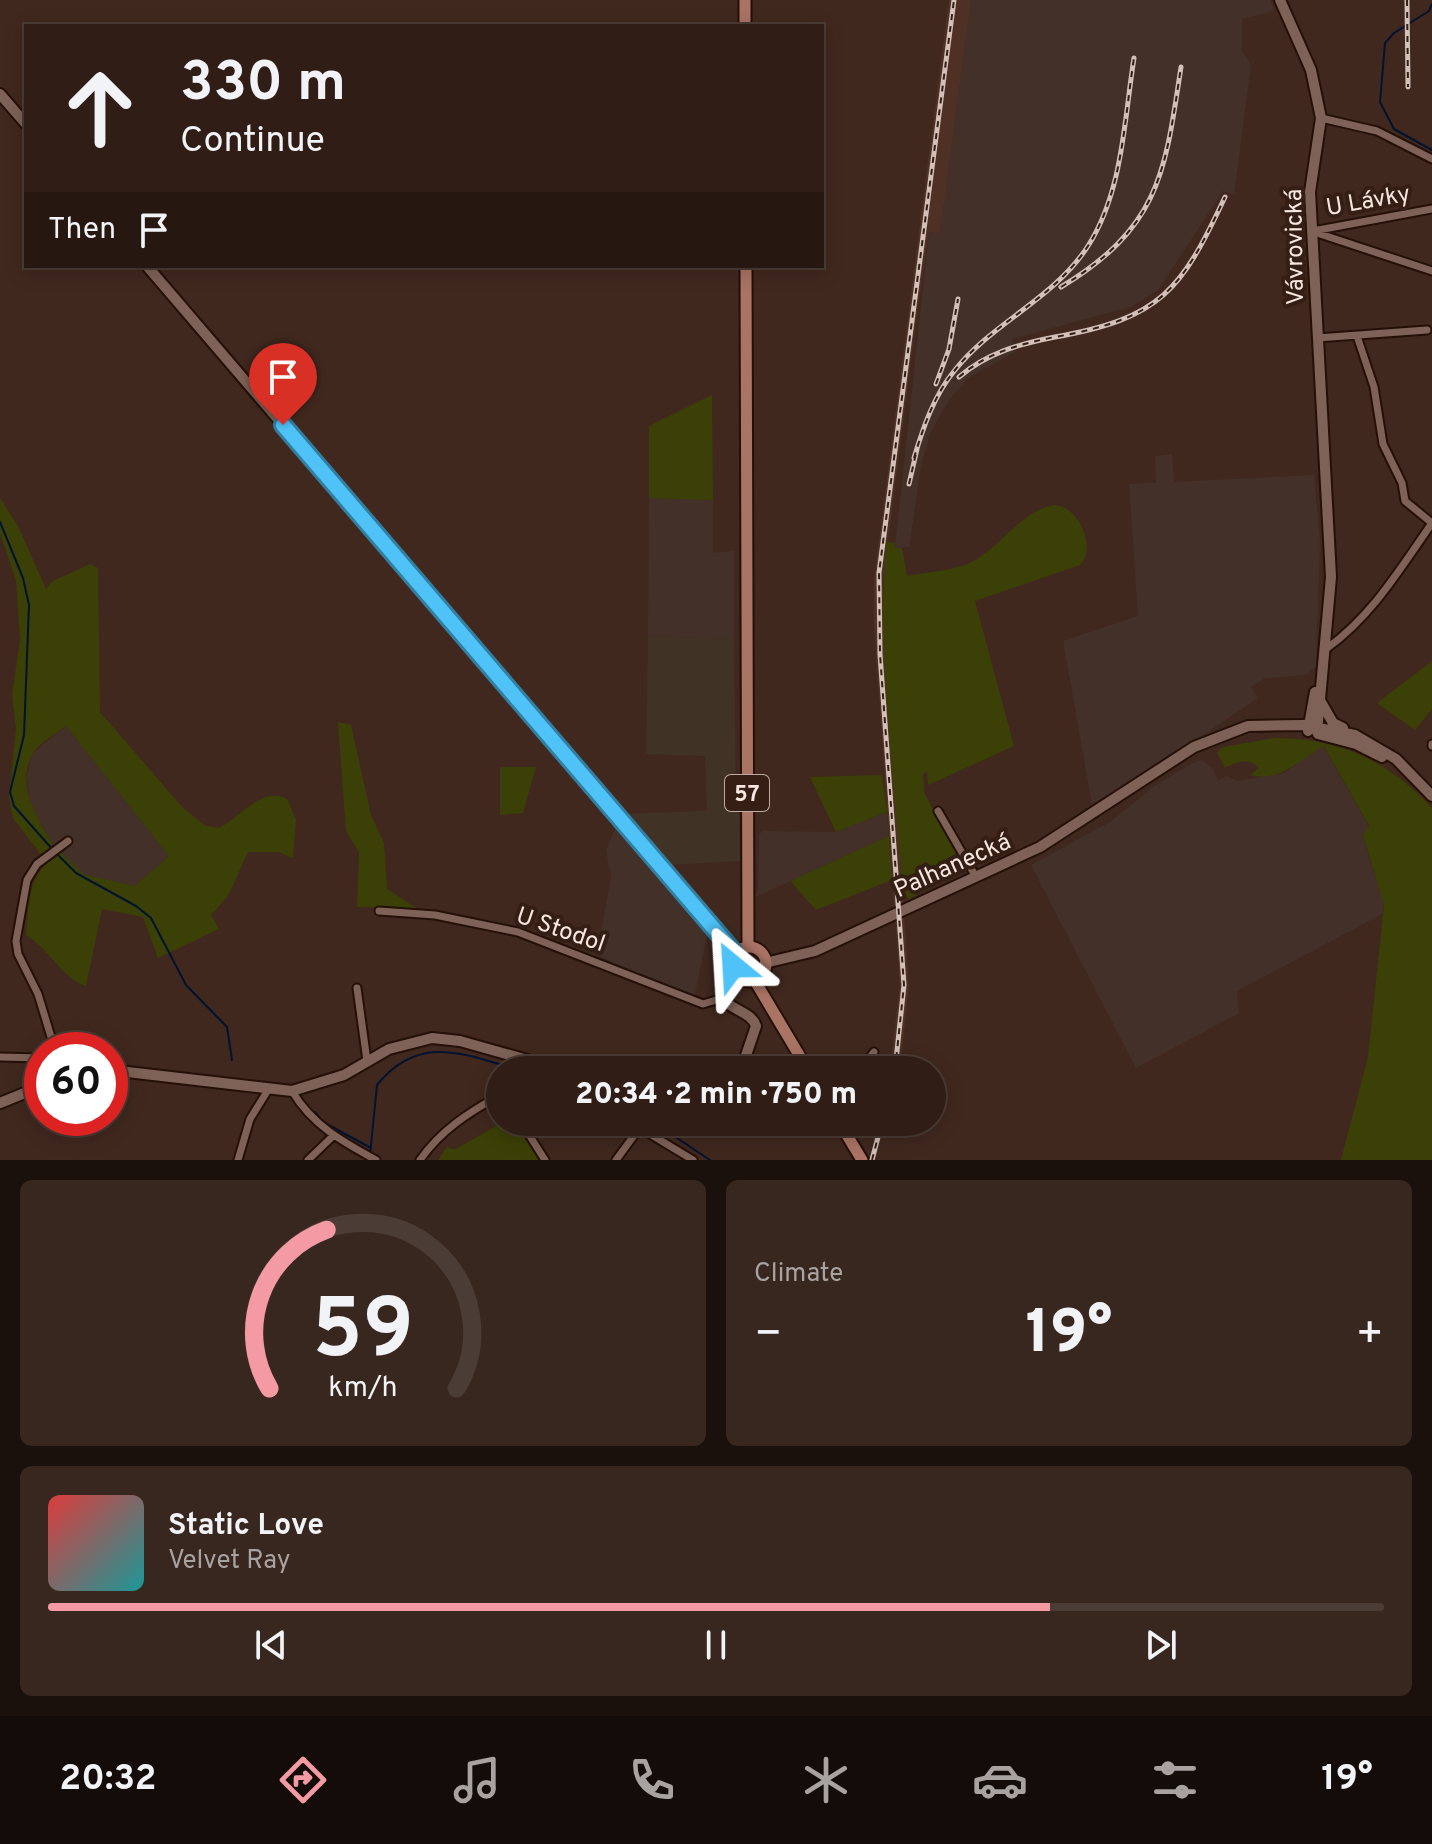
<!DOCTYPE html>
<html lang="en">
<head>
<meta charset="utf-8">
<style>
	body { margin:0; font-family:Overpass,sans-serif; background:#38271f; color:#f1f3f6; height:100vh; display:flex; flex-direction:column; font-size:30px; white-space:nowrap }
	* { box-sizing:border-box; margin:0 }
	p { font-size:26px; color:#a8a2a1 }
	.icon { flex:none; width:44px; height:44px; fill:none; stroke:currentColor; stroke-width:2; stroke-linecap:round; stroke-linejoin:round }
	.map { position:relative; height:1160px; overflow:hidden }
	.side { display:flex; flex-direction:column; gap:20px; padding:20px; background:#1a100c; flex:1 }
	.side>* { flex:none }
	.banner { position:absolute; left:24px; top:24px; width:800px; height:244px; border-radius:0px; box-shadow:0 4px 20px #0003,0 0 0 2px #4b3c35; background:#301e16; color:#f1f3f6; overflow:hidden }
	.speed { position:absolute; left:24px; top:1032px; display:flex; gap:16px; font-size:40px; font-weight:700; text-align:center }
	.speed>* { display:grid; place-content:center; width:104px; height:104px; border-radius:50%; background:#301e16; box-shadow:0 4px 20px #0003,0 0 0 2px #4b3c35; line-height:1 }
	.speed .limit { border:12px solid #d22; background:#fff; color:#111 }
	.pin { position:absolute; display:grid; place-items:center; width:68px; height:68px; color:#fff; margin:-82px -34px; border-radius:50% 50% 50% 0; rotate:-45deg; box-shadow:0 0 8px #0007 }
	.pin .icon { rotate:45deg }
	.me { position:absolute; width:88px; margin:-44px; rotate:333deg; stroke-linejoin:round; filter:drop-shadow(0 0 6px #0008) }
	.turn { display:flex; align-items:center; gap:28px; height:168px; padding:0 24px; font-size:36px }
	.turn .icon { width:104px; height:104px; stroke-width:2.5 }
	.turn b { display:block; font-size:56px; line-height:68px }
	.then { display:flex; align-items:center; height:76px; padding:0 24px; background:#0003; gap:16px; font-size:30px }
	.big { font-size:60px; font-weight:800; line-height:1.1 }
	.side .tile { flex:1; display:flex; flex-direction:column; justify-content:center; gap:12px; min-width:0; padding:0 28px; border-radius:12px; background:#38271f }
	.side .dial { align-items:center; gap:0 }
	.dial svg { height:208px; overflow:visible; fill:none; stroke:#4b3c35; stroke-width:7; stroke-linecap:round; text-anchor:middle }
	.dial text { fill:#f1f3f6; stroke:none }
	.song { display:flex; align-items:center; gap:24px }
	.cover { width:96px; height:96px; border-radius:12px; background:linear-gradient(135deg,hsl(0 70% 55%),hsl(180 70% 35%)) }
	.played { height:8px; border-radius:4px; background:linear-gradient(90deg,#f49aa4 75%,#4b3c35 75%) }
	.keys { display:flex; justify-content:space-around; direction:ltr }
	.heat { display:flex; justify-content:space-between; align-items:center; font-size:44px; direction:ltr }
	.side .tiles { flex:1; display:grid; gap:20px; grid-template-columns:1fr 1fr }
	.tile:last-child { grid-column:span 2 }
	.trip { position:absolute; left:486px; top:1056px; width:460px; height:80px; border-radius:40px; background:#301e16; box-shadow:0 4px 20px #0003,0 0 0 2px #4b3c35; font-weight:800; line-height:80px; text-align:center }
	.tabs { display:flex; height:128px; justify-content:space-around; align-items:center; background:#130c09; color:#a8a2a1 }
	.tabs .icon { width:56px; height:56px }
	.tabs .active { color:#f49aa4 }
	.tabs b { font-size:36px; color:#f1f3f6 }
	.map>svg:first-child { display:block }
	.commercial { fill:#403325 }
	.industrial { fill:#433129 }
	.built { fill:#4e3124 }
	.green { fill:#3b4006 }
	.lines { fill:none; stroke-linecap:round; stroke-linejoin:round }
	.stream { stroke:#00132f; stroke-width:2 }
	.street-casing { stroke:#251007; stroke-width:11 }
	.secondary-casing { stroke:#251007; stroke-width:14 }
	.primary-casing { stroke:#251007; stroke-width:15 }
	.street { stroke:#7e6257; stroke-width:7 }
	.secondary { stroke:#7e6257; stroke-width:10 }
	.primary { stroke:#aa7465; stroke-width:11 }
	.rail-casing { stroke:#d2c0b9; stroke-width:5 }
	.rail { stroke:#351e14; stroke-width:2; stroke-dasharray:6; stroke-linecap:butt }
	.route-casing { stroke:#337fa1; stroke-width:20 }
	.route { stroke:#4fc3f7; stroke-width:14 }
	.labels { text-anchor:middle; stroke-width:8; stroke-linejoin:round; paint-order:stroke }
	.shield { fill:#351e14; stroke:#bdaba3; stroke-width:2 }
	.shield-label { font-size:22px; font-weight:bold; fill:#f7e7e0 }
	.street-label { font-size:24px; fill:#f7e7e0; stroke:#351e14 }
</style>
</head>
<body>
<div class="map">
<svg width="1432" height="1160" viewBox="0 0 1432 1160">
	<rect width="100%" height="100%" fill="#40281e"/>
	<path class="commercial" d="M648,636L734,639L736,809L739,810L740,861L668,865L619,814L707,811L705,756L646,754Z"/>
	<path class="industrial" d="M971,0H1270L1274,11L1242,19V50L1251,65L1234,195L1223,191L1158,290L1130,307L1012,339L1015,352L968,378L946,404L930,434L921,466L909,547L895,548L929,232H940Z
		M1172,454L1174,482L1314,475L1320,542L1316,666L1306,675L1265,678L1251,687L1258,698L1147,773L1092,804L1063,641L1138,616L1129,484L1156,483L1155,456Z
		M649,498L713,500V553L734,551V639L648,636Z
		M66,726L169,856L135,886L83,874L53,844L30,805L27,777L32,754Z
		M1323,745L1369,827L1365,844L1384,904L1382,914L1237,991L1239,1013L1136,1068L1031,865L1110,822L1156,785L1196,761L1202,760L1213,769L1218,780L1227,776L1237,781L1284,773Z
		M887,812L889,836L755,897L758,889L759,834L763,831L836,832Z
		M615,829L707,936L694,998L642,978L597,954L611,877L606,850Z"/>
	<path class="built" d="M949,0H971L940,233L929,232L918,305L883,580L884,627L909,985L900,1067V1070H890L900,985L874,628V579Z"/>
	<path class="green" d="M712,395L713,500L649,498V426Z
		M0,498L18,526L46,589L51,582L90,564L98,568L100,712L183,808L206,826L219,828C240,818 263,785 287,799L296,820L293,858L278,852H248L228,896L211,915L219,929L158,958L143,917L102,909L86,986C60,977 50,949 26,935C30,892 28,877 60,851L83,874L135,886L169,856L66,726C56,734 37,744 32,755C16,786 38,819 53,844L42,856L13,818L9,798L16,729L12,695L20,640L16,580L0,533Z
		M1054,505C1079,506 1097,547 1080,565L975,601L1014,746L928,785L927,772L923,773L924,792L964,869L909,899L903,894C895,778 876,658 886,542L895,543V548H902L907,576C927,572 952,571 970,563C1001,548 1019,512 1054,505Z
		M1432,661V709L1415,730L1377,703Z
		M338,722L351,725L371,815L384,843L387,889L416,908L357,907L359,852L346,831Z
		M1273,738C1338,737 1387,760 1432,808V1160H1341L1368,1057L1384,905L1363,835L1369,826L1324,746C1301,759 1279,783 1250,775L1259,768C1248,756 1234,763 1225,768L1217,752L1223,747Z
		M500,767H536L523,813L500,815Z
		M882,775L887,812L836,832L810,777Z
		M889,836L892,880L816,910L790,881Z
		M500,1113V1122H514L541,1160H438L447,1147L454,1150L496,1126Z"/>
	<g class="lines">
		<path class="stream" d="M1432,4L1429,11L1394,33L1385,43L1380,102L1394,129L1432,150
			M0,522L23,578L29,605L24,735L10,792L14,806L53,850
			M57,854L76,873L136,906L151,918L186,985L227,1027L232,1060
			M315,1112L323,1122L371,1148
			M653,1122L710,1160
			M370,1155L377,1085C419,1033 464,1054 518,1070"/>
		<g class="street-casing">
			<path id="street" d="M1321,118L1377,131L1432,159
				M1311,231L1432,271
				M1313,231L1432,209
				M1357,336L1374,387L1383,444L1402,483L1405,501L1432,523
				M1317,338L1427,330
				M1326,649C1372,616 1400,569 1432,523
				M1432,744V746
				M938,811L976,877
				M379,911L435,915L518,932L703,1004L723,998
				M357,988L367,1061
				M55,1050L38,994L18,954L16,941L27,880L37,864L68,841
				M0,1057L42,1058
				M860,1070L874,1052
				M292,1091C312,1125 343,1142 376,1160
				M521,1122L545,1160
				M640,1128L693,1160
				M238,1160L250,1119L268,1090
				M308,1160L333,1136
				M420,1160C441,1130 468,1113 500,1095
				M616,1160L644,1122"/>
		</g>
		<g class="secondary-casing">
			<path id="secondary" d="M1280,0L1311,70L1321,118L1310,192L1331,577L1317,732
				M0,94L26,124
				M147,266L734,952
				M1321,702L1333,723L1343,728
				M1308,731L1315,692
				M1318,734L1356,744L1382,757
				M765,963L815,951L1040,847L1194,747L1248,726L1303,725L1355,735L1396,759L1432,796
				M737,974L725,986L723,998C731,1011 751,1011 756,1026L741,1070
				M110,1070L292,1091L344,1075L389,1049L432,1038L460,1041L563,1070
				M0,1103L42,1086
				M678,1122L693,1126L709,1122"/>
		</g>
		<g class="primary-casing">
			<path id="primary" d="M745,0V26
				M746,266L748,945
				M732 964a17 17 0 1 1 34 0a17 17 0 1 1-34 0Z
				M755,981L808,1070
				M839,1122L862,1160"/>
		</g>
		<use href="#street" class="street"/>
		<use href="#secondary" class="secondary"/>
		<use href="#primary" class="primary"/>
		<g class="rail-casing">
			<path id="rail" d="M1407,0L1408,87
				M1061,287C1160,227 1165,173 1181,67
				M959,377C987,353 1019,344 1055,337C1161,318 1181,291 1225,197
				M936,384L949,349L958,299
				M914,458C923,428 934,395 955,370C993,322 1054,299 1088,246C1123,191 1124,121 1134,58
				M909,484L917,449
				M895,1070L904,985L880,654L879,573L954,0
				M872,1160L882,1122"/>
		</g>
		<use href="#rail" class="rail"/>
	</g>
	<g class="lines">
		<g class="route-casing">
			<path id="route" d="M283,425L734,952L733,966"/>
		</g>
		<use href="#route" class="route"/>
	</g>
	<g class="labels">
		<rect class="shield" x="725" y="775" width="44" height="36" rx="6"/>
		<g class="shield-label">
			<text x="747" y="801">57</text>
		</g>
		<g class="street-label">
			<text transform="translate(1368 200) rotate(-10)" y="8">U Lávky</text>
			<text transform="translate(1294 247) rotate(-91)" y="8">Vávrovická</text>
			<text transform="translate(952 865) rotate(-24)" y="8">Palhanecká</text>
			<text transform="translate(561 929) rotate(19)" y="8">U Stodol</text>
		</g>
	</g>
</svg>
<div class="speed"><div class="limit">60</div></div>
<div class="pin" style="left:283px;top:425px;background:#d93025"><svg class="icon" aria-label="arrive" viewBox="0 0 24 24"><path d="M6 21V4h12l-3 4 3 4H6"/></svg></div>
<svg class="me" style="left:733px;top:966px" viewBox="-20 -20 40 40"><path d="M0-17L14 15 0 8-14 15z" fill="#4fc3f7" stroke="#fff" stroke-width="4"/></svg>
<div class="trip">20:34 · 2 min · 750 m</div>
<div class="banner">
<div class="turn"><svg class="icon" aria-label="ahead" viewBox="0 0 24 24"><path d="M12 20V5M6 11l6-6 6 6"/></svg><div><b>330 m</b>Continue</div></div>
<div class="then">Then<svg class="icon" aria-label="arrive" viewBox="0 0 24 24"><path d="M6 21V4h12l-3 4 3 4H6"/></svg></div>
</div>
</div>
<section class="side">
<div class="tiles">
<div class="tile dial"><svg viewBox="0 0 100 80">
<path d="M14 69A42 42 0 1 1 86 69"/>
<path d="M14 69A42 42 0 0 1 36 8" stroke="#f49aa4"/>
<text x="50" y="56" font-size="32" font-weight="700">59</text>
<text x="50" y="72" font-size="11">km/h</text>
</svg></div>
<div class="tile"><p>Climate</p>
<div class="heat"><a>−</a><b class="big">19°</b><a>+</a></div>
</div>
<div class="tile">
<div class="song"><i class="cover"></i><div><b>Static Love</b><p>Velvet Ray</p></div></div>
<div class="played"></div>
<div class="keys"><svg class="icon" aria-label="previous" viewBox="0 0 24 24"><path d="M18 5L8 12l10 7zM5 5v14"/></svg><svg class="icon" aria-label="pause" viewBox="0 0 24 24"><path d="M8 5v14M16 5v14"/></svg><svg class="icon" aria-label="next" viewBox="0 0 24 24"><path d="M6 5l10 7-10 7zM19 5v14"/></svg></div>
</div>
</div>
</section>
<nav class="tabs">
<b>20:32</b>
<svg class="icon active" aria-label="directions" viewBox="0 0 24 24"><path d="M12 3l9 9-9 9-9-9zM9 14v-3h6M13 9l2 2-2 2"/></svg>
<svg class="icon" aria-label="music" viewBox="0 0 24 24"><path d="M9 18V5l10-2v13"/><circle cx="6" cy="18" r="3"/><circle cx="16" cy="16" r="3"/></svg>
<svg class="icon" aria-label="phone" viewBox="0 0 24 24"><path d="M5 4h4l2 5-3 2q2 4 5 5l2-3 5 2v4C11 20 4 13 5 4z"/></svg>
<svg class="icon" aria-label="climate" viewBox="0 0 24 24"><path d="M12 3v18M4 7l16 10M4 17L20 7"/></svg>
<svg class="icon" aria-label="car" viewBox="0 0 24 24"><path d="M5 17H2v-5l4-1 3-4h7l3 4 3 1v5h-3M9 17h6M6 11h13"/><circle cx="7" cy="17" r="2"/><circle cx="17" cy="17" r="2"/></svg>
<svg class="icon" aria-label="filters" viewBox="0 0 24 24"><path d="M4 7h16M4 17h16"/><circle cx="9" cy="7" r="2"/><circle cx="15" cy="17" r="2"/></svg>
<b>19°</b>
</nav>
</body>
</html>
